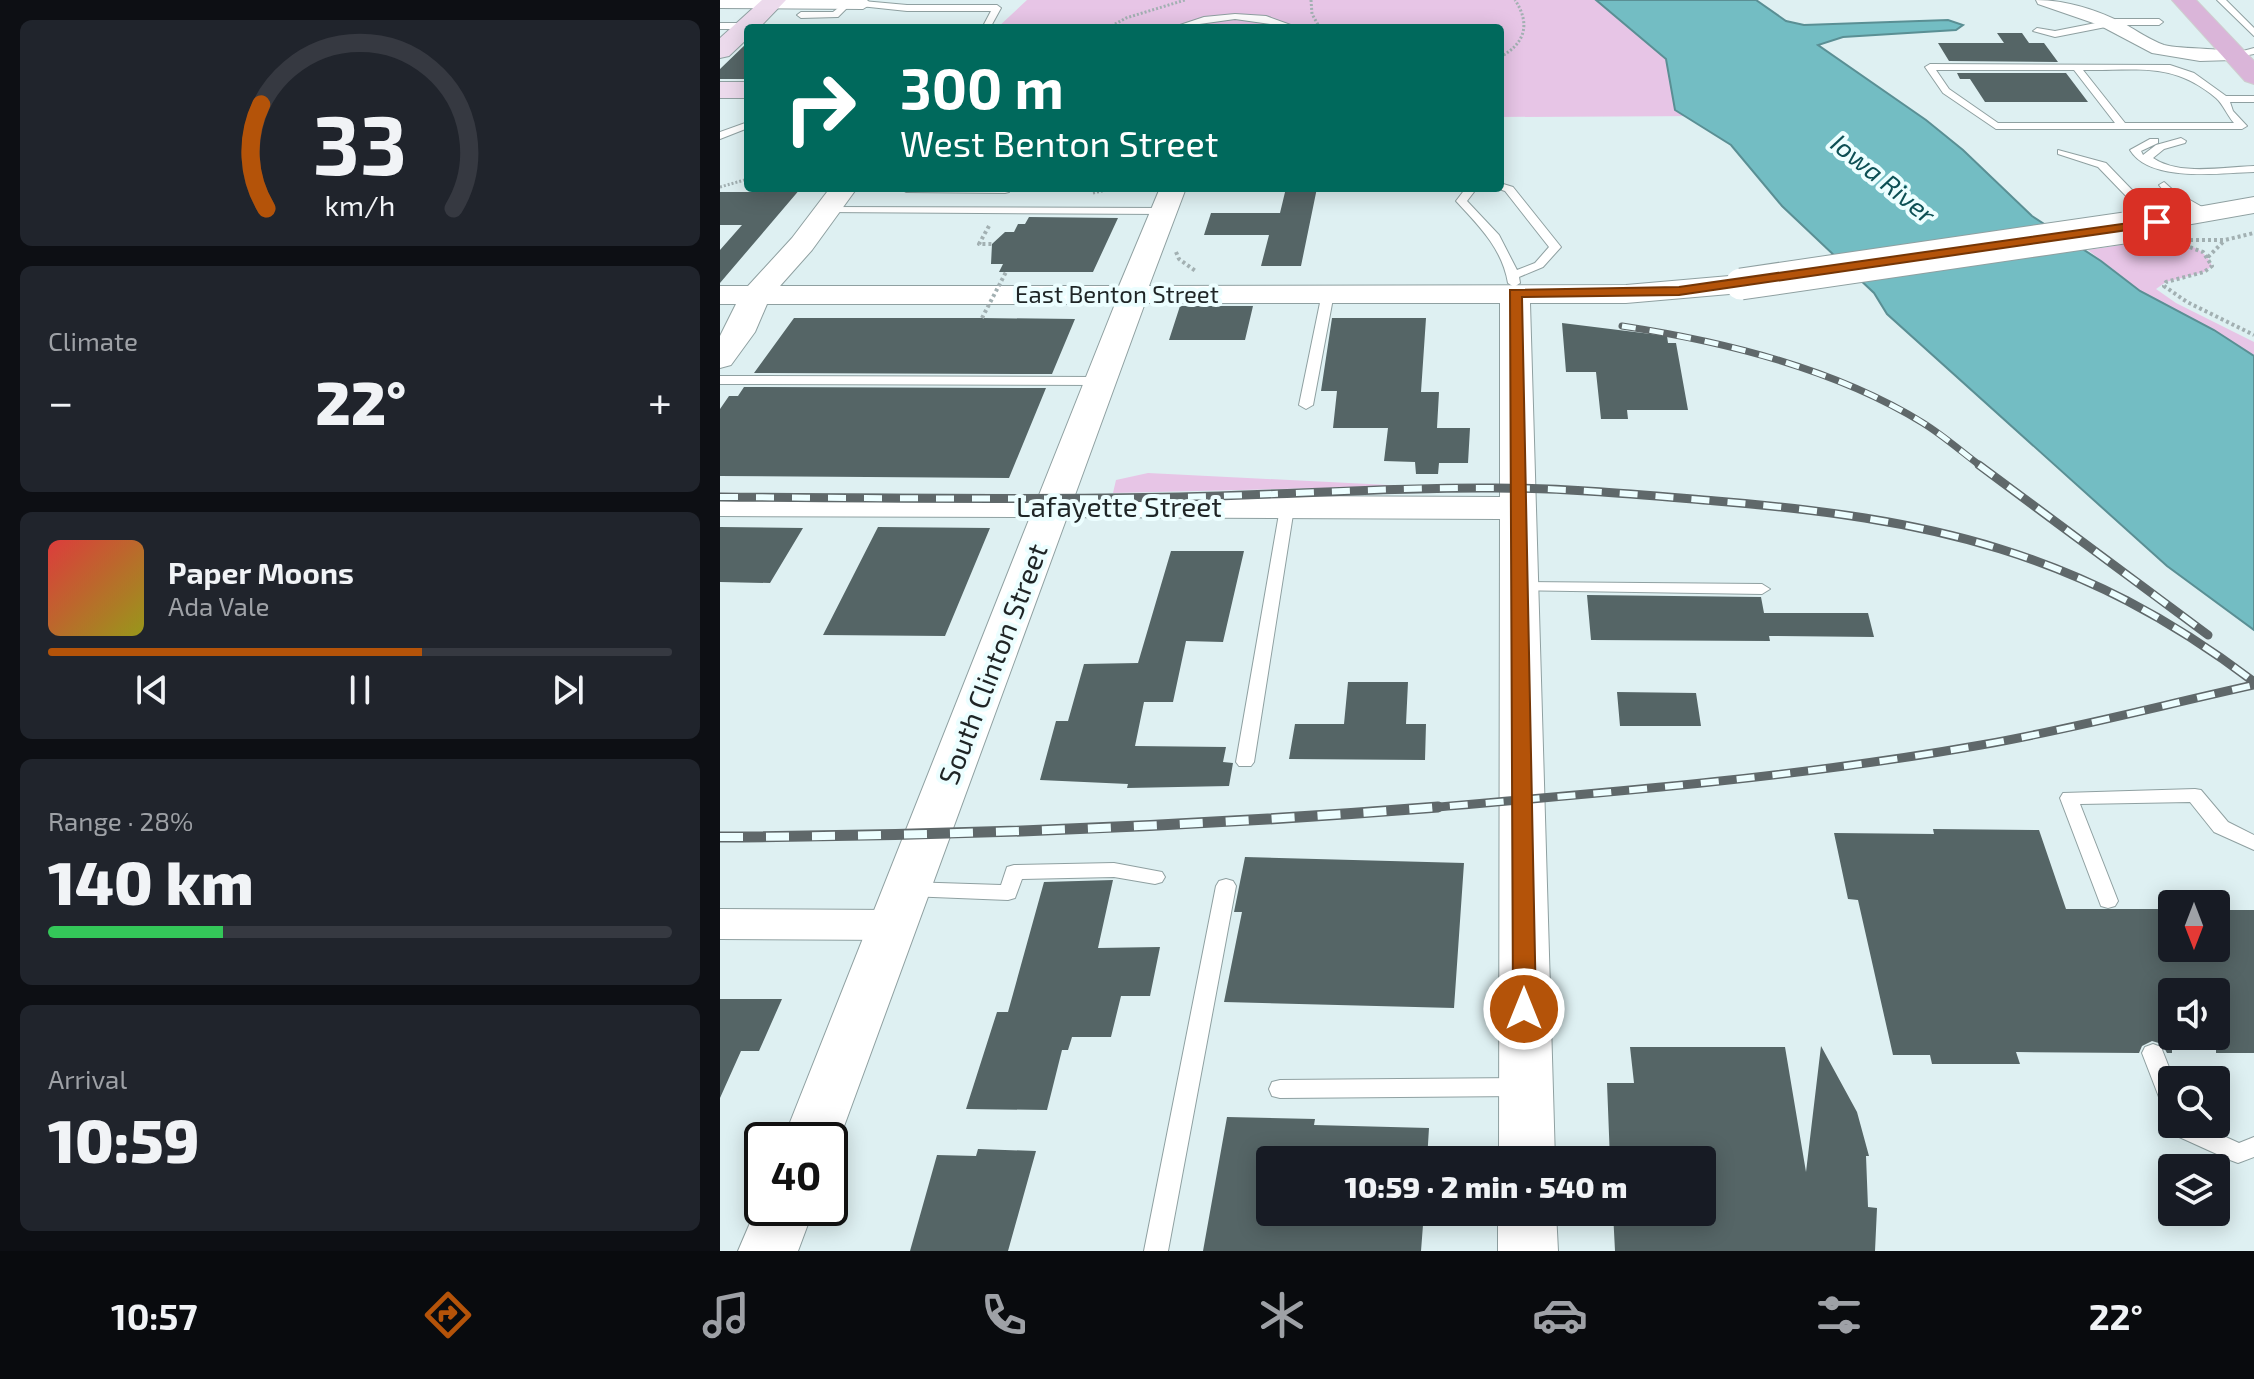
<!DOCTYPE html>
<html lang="en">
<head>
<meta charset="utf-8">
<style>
	body { margin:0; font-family:"Exo 2",sans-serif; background:#20242c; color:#f1f3f6; height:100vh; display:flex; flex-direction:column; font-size:30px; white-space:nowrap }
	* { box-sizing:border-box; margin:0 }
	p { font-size:26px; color:#9ea1a6 }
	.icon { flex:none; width:44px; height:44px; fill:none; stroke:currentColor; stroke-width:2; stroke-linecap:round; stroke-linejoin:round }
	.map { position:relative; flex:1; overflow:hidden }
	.side { display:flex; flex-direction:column; gap:20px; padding:20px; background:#0d0f14; width:720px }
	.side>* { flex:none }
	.guide { position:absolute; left:24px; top:24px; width:760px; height:168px; border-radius:8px; box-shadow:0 4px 20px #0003; background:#00695c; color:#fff; overflow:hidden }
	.needle { width:52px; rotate:180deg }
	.fabs { position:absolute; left:1438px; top:890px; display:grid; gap:16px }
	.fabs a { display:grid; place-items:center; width:72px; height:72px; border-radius:8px; background:#171b24; box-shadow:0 4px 20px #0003; font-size:40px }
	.speed { position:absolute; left:24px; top:1122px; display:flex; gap:16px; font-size:40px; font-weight:700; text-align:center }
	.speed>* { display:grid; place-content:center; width:104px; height:104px; border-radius:50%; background:#171b24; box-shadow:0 4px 20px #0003; line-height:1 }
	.speed .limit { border:4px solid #111; border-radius:12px; background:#fff; color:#111 }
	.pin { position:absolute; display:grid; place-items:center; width:68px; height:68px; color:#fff; margin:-34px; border-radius:16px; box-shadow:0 4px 12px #0006 }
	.me { position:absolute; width:88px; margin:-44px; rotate:0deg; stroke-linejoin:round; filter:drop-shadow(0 0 6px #0008) }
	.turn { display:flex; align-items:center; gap:28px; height:168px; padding:0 24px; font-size:36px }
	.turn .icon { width:104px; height:104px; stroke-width:2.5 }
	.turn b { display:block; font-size:56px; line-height:68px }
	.big { font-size:60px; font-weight:800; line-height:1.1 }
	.side .card { flex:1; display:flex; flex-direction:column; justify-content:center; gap:12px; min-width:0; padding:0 28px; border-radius:12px; background:#20242c }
	.side .dial { align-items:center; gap:0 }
	.dial svg { height:208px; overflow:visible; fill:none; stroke:#363941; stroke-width:7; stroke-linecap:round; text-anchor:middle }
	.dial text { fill:#f1f3f6; stroke:none }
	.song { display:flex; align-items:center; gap:24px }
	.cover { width:96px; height:96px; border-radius:12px; background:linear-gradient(135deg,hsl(0 70% 55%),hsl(60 70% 35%)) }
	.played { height:8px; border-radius:4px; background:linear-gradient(90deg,#b45309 60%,#363941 60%) }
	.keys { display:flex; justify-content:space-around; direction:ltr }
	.heat { display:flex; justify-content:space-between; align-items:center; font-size:44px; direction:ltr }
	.charge { height:12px; border-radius:6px; background:linear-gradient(90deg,#34c759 28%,#363941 0) }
	.trip { position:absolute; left:536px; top:1146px; width:460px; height:80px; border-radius:8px; background:#171b24; box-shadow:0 4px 20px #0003; font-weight:800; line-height:80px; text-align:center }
	.tabs { display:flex; height:128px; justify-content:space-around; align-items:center; background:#090b0e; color:#9ea1a6 }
	.tabs .icon { width:56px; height:56px }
	.tabs .current { color:#b45309 }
	.tabs b { font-size:36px; color:#f1f3f6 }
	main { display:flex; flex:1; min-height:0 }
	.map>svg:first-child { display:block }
	.green { fill:#e7c5e6 }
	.water { fill:#73bdc3; stroke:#5a8f94; stroke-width:2 }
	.building { fill:#556566 }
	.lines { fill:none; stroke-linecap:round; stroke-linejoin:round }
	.service-casing { stroke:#8fa0a1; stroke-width:2 }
	.minor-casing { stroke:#8fa0a1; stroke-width:2 }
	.tertiary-casing { stroke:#8fa0a1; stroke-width:2 }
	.secondary-casing { stroke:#8fa0a1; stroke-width:2 }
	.primary-casing { stroke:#cecfcf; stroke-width:2 }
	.path-far1 { stroke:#a2b0b2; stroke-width:3; stroke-dasharray:2 2; stroke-linecap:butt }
	.path { stroke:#a2b0b2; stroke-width:4; stroke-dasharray:3 3; stroke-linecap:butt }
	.service { fill:#fff; fill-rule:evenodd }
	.minor { fill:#fff; fill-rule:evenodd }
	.tertiary { fill:#fff; fill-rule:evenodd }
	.secondary { fill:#ecdaec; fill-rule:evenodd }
	.primary { fill:#dab5d9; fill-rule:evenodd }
	.rail-far2-casing { stroke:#5f686a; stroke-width:7 }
	.rail-far1-casing { stroke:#5f686a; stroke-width:9 }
	.rail-casing { stroke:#5f686a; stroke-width:11 }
	.rail-far2 { stroke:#ecfeff; stroke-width:5; stroke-dasharray:14; stroke-linecap:butt }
	.rail-far1 { stroke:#ecfeff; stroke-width:6; stroke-dasharray:18; stroke-linecap:butt }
	.rail { stroke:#ecfeff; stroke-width:8; stroke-dasharray:23; stroke-linecap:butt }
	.tertiary-bridge-casing { stroke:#8fa0a1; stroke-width:33; stroke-linecap:butt }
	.path-bridge { stroke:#a2b0b2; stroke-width:4; stroke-dasharray:3 3; stroke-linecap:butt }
	.tertiary-bridge { stroke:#fff; stroke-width:31 }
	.route { fill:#b45309; stroke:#753606; stroke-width:2 }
	.labels { text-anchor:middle; stroke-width:8; stroke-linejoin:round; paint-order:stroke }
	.far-street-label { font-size:24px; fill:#1f2526; stroke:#ecfeff }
	.far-water-label { font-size:26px; font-style:italic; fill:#0d5055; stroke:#ecfeff }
	.street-label { font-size:28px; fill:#1f2526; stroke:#ecfeff }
</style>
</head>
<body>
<main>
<section class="side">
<div class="card dial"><svg viewBox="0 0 100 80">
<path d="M14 69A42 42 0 1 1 86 69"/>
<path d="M14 69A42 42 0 0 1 12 29" stroke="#b45309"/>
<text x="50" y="56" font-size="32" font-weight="700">33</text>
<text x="50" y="72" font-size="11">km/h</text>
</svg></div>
<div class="card"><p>Climate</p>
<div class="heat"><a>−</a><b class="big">22°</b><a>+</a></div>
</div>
<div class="card">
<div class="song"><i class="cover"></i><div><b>Paper Moons</b><p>Ada Vale</p></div></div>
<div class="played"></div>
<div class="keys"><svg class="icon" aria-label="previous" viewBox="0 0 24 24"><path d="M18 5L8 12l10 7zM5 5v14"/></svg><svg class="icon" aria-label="pause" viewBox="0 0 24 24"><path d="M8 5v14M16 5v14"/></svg><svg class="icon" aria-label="next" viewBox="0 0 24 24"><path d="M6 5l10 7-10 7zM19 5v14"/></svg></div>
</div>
<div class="card"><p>Range · 28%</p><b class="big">140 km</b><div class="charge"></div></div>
<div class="card"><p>Arrival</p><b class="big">10:59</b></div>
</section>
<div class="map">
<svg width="1534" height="1251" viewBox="0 0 1534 1251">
	<rect width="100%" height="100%" fill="#def0f2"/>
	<path class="green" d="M307,0H896L947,39L985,116L780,117V28H277Z
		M1442,239C1461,243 1484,245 1492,266L1484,272L1446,282L1436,289L1456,303L1534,342V355L1420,291L1368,250Z
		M428,473L688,486L393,493L396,480Z"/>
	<path class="water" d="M876,0H1036L1066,21L1084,25L1228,20L1243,25L1236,30L1123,37L1098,45L1206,120L1243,150L1312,216L1381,261L1420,291L1494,330L1534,356V630L1447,566L1167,314L1154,293L1062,206L1011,145L955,110L946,59Z"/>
	<path class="building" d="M1277,33H1302L1309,43H1324L1338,62L1229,61L1218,43H1284Z
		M28,42V79H0V69Z
		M1237,73H1346L1368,102H1265L1250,79H1240Z
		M36,188H81L0,283V250L22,225H0V192H32Z
		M566,188H597L581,266H541L549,235H484L491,213H560Z
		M309,217L398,218L373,272H279L283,264H271L272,244L285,232H294L298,224H305Z
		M460,306H533L525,340H449Z
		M74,318H262L355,319L332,374L34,373Z
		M612,318H706L701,392H719L717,428H750L748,463H719L718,474H696L695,462L664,461L668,428H613L617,391H601Z
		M842,323L947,336L948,343H956L968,410H907L908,419H881L876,372H846Z
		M24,387L326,388L289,478L0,476V409L9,396H18Z
		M0,527L83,528L50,583L0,582Z
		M158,527L270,528L225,636L103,635Z
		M451,551H524L503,642L466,641L453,702H424L415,746L506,747L503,762L513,763L509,786L407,788L408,784L320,780L336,721H348L364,664L418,663Z
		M867,595L1041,597L1044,613H1148L1154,637L1049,636L1050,641L871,640Z
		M628,682H688L686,724H706L705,760L569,759L575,724H624Z
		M897,692L976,693L981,726H900Z
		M1213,829L1319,830L1346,909H1452V948H1496V910H1534V1053H1496V992H1452V1053H1447L1442,1044L1432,1041L1422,1046L1419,1053L1296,1052L1300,1064H1212L1210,1055H1173L1138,900L1128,899L1114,833L1214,834Z
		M525,857L744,863L734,1008L504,1002L522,912H514Z
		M393,880L378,948L440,947L430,996H401L391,1037H352L348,1050H342L327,1110L246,1109L277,1012H288L324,882Z
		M0,999H62L39,1051H21L0,1098Z
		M1101,1046L1137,1112L1149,1156H1146L1148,1207L1157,1208L1155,1251H895L893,1212H982V1160H890L887,1083H914L910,1047H1065L1086,1172Z
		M507,1117L595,1119L594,1125L709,1128L707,1160H550V1212H704L701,1251H483Z
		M258,1149L316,1151L288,1251H190L217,1155L256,1156Z"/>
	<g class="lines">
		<g class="service-casing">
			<path id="service" d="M1497,0H1506L1534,28V36Z
				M127,1L131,4L118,17L81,18L77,15L81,12H113Z
				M143,1L187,5H277L281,8L270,28H262L271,11H187L140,6L139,4Z
				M515,14L546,16L579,28L515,19L451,28L484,17Z
				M1396,19H1439L1443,22L1439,25H1396L1335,37L1313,31L1317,28L1335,31Z
				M0,23H27L31,26L27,29H0Z
				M1534,48V54L1513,58L1508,55Z
				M1210,64L1450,65L1474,73L1506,96H1534V102H1510L1513,111L1527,126L1522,129H1276L1223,93L1205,67ZM1216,70H1354L1395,123H1278L1229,89ZM1363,70C1417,71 1452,61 1496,98C1503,104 1507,115 1514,123H1405Z
				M28,122V128L0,139V132Z
				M1461,138L1466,141L1465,143L1444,149L1433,158C1459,176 1504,167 1534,166V172C1500,173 1430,183 1410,150L1430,139H1438V143L1421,151L1423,155L1436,145Z
				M1338,150L1386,163L1441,220V224H1433L1378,167L1338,154Z
				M1444,182L1454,191L1491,212V216C1474,217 1449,199 1439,185Z
				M780,183L793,187L841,247L823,267L799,277L800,283L794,287L788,283C782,248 759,226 736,201L746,188H757L747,201L779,235L797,270L815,263L829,247L785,191L776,188H780Z
				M289,188V192L285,193L186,192L181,189Z
				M107,207L445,208L450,211L445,214L103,212V208Z
				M608,289L614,293L593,405L586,409L579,405L602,293Z
				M0,376L380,377L387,381L380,385L0,384Z
				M567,504L574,508L534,762L531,766H519L516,762L560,508Z
				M799,582L1042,584L1050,589L1042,594L794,590L791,587L794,584Z
				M1475,789L1481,790L1508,822L1534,835V850L1494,832L1470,802L1360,804L1398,901L1395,906L1388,908L1381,906L1340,798L1343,793Z
				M394,863L442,872L445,877L442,882L435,884L394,877L302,879L295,898L288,900L188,896L181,894L178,889L181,884L188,882L281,885L287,867L294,865Z
				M506,879L513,881L516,886L448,1251H424L496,886L499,881Z
				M1433,1044L1441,1047L1454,1080H1452V1112L1444,1110L1422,1053L1425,1047Z
				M800,1078L808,1080L811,1087L808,1094L800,1096L560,1098L552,1096L549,1089L552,1082L560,1080Z
				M1452,1124H1477L1519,1143L1534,1137V1157L1518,1163L1510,1160L1457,1136Z"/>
		</g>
		<g class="minor-casing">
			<path id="minor" d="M0,0H147L151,4L143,9L0,8Z
				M1316,0C1347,0 1377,10 1405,24C1417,31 1430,40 1444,45C1461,50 1514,47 1522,55L1513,60L1480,61L1432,53L1379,25L1318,4Z
				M0,909L173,910L187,914L193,925L187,936L173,940L0,939Z"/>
		</g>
		<g class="tertiary-casing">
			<path id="tertiary" d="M110,188H137L92,250L60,286H399L440,188H466L429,286L906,285L1021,275L1031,278L1036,284L1031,290L1021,293L906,303H810L835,1160H779L780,519L347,517L119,1140L110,1158V1140H63L310,517L0,516V494L319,495L395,304H47L35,332L11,365L0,368V336L16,304H0V286H28L72,238ZM425,303H780V497L355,495Z
				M1534,197V213L1404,236L1394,234L1390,228L1394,222L1404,220Z
				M42,1195V1208H94L78,1251H18Z
				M778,1212H836L838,1251H778Z"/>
		</g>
		<g class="secondary-casing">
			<path id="secondary" d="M42,0H66L39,28H28V38L9,56L0,58V38Z
				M0,82H28V98H0Z"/>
		</g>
		<g class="primary-casing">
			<path id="primary" d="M1452,0H1476L1534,61V84L1525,81Z"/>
		</g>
		<path class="path-far1" d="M591,0L592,14L600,28
			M388,28L406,18L465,0
			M780,57C805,44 811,24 795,0
			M0,187L28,179
			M373,193L396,188"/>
		<path class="path" d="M269,226L259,244H272
			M1464,240H1505L1534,233
			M1453,241L1483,252L1492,266L1484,272L1446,282L1444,286L1467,302L1534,335
			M456,252L459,259L477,272
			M1488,257L1504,241"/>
		<use href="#service" class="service"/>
		<use href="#minor" class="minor"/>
		<use href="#tertiary" class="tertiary"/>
		<use href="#secondary" class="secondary"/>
		<use href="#primary" class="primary"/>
		<g class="rail-far2-casing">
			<path id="rail-far2" d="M902,326C1002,341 1116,369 1203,423C1224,436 1243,453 1262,467"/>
		</g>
		<g class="rail-far1-casing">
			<path id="rail-far1" d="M1259,465L1488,635
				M0,497C153,498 306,500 459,497C564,495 670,487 775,488C849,488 922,495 996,501C1207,518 1362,551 1534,682
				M694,809C883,793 1074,778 1261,745C1353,729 1443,705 1534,685"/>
		</g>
		<g class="rail-casing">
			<path id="rail" d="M0,837C240,836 479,826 718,807"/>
		</g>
		<use href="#rail-far2" class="rail-far2"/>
		<use href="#rail-far1" class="rail-far1"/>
		<use href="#rail" class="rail"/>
		<g class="tertiary-bridge-casing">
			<path id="tertiary-bridge" d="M1021,284L1404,228"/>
		</g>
		<path class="path-bridge" d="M262,318L286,272"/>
		<use href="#tertiary-bridge" class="tertiary-bridge"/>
	</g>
	<path class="route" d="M1437,219L1443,222L1442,225L959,295L802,297L816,1009L813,1016L804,1019L796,1016L793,1009L790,290L959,287Z"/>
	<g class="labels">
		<g class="far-street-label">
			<text x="397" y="303">East Benton Street</text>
		</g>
		<g class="far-water-label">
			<text transform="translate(1163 179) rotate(39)" y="9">Iowa River</text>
		</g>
		<g class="street-label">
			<text x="399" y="517">Lafayette Street</text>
			<text transform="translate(273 664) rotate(-69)" y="10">South Clinton Street</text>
		</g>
	</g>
</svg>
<div class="fabs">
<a><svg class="needle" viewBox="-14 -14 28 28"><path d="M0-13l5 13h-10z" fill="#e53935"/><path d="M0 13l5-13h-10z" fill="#9ea1a6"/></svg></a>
<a><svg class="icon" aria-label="sound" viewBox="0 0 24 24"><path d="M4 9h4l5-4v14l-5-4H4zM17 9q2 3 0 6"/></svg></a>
<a><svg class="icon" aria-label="search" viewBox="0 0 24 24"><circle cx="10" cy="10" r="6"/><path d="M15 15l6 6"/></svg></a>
<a><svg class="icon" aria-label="layers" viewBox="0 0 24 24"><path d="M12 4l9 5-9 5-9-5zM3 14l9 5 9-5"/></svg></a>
</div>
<div class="speed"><div class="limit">40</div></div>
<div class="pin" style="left:1437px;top:222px;background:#d93025"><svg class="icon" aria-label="arrive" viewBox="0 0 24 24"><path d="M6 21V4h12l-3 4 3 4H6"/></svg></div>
<svg class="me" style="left:804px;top:1009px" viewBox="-20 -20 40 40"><circle r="17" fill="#b45309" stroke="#fff" stroke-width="3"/><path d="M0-11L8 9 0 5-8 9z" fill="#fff"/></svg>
<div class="trip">10:59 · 2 min · 540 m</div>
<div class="guide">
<div class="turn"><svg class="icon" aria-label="right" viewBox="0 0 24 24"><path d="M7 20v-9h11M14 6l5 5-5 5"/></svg><div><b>300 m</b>West Benton Street</div></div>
</div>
</div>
</main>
<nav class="tabs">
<b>10:57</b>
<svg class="icon current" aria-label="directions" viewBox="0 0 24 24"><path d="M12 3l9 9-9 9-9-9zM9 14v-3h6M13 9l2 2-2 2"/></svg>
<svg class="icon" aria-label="music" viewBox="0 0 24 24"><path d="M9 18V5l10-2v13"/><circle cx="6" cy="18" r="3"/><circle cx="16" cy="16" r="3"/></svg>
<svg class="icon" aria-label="phone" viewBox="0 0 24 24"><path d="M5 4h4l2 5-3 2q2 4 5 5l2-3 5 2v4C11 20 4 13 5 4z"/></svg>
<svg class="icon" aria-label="climate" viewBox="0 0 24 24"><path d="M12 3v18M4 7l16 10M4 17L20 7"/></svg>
<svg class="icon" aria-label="car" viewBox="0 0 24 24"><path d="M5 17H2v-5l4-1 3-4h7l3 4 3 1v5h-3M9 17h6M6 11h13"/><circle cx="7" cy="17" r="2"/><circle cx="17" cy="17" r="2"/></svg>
<svg class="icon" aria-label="filters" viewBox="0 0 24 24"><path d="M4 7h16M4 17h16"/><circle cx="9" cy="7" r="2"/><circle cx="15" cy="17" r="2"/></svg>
<b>22°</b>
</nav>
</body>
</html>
